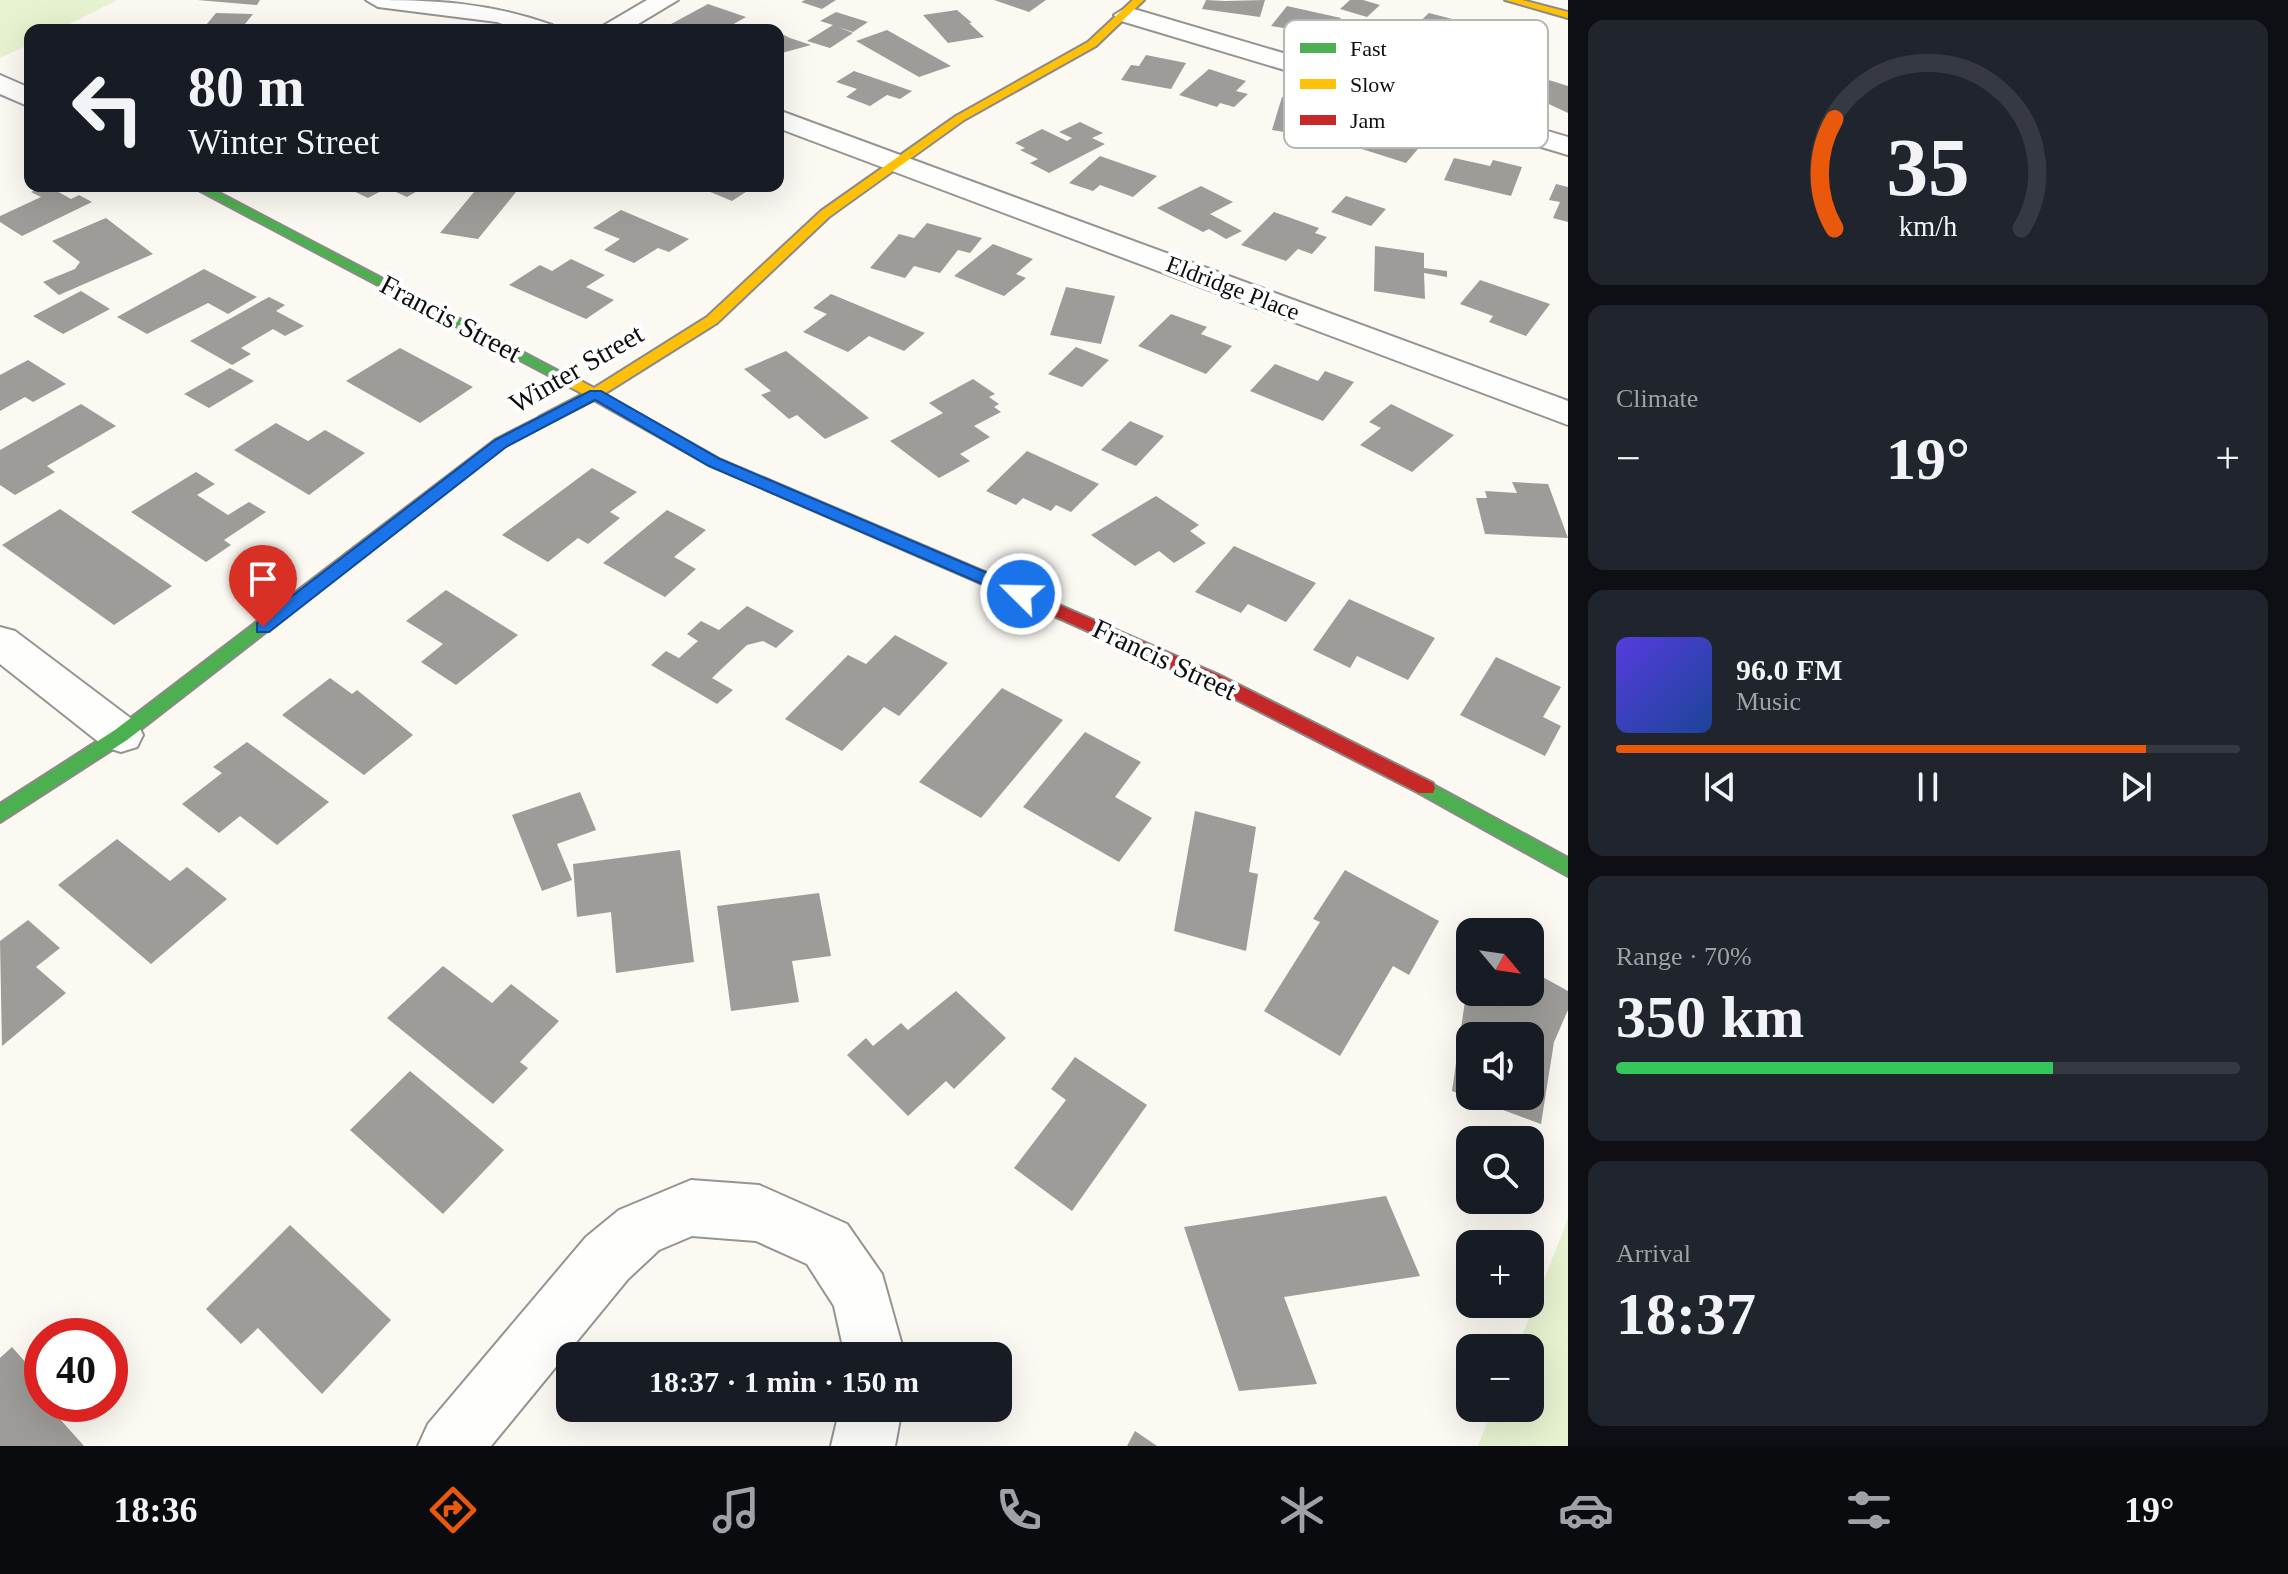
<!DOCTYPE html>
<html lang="en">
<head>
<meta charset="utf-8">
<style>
	body { margin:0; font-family:Georgia,serif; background:#20242c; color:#f1f3f6; height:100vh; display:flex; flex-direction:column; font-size:30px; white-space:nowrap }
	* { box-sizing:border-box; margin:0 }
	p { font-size:26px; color:#9ea1a6 }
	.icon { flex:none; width:44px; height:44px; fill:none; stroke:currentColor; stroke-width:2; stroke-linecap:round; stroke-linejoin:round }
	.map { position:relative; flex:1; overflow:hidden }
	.side { display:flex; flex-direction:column; gap:20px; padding:20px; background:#0d0f14; width:720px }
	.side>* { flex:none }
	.banner { position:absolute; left:24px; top:24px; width:760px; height:168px; border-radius:16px; box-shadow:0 8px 32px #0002; background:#171b24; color:#f1f3f6; overflow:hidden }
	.needle { width:52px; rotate:119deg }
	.fabs { position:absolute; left:1456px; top:918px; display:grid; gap:16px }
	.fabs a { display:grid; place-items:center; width:88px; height:88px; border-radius:16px; background:#171b24; box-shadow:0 8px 32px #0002; font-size:40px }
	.speed { position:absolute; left:24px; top:1318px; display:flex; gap:16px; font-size:40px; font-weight:700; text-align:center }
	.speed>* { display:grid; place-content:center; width:104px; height:104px; border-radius:50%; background:#171b24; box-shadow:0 8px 32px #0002; line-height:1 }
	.speed .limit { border:12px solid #d22; background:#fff; color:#111 }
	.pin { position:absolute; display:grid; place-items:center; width:68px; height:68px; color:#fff; margin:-82px -34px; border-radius:50% 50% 50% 0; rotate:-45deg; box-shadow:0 0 8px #0007 }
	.pin .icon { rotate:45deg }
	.me { position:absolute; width:88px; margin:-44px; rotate:293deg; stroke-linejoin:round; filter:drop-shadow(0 0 6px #0008) }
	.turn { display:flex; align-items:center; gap:28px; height:168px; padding:0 32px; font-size:36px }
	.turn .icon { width:104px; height:104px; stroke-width:2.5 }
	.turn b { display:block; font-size:56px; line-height:68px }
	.big { font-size:60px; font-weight:800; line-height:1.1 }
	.side .widget { flex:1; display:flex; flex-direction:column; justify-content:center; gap:12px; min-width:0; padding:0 28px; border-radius:16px; background:#20242c }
	.side .dial { align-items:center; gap:0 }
	.dial svg { height:208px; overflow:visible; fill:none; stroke:#363941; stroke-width:7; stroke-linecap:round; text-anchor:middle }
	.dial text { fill:#f1f3f6; stroke:none }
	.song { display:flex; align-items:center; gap:24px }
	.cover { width:96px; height:96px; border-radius:12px; background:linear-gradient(135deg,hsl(250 70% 55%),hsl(220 70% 35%)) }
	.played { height:8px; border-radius:4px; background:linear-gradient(90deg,#ea580c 85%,#363941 85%) }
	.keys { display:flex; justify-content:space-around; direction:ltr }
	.heat { display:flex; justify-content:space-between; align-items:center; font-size:44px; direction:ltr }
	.charge { height:12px; border-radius:6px; background:linear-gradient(90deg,#34c759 70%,#363941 0) }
	.trip { position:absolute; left:556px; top:1342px; width:456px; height:80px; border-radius:16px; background:#171b24; box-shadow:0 8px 32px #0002; font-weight:800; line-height:80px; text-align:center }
	.tab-bar { display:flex; height:128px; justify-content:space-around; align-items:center; background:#090b0e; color:#9ea1a6 }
	.tab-bar .icon { width:56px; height:56px }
	.tab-bar .active { color:#ea580c }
	.tab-bar b { font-size:36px; color:#f1f3f6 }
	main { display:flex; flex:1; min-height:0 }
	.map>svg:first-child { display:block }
	.green { fill:#e7f2d0 }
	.building { fill:#9e9c98; fill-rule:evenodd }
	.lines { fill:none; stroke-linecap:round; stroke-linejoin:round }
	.street-casing { stroke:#959491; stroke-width:4 }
	.fast-casing { stroke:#8b8a87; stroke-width:4 }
	.slow-casing { stroke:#8b8a87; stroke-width:4 }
	.jam-casing { stroke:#8b8a87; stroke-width:4 }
	.street { fill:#fefefd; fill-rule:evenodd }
	.fast { fill:#4caf50; fill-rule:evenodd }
	.slow { fill:#ffc107; fill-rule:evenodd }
	.jam { fill:#c62828; fill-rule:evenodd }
	.route { fill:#1a73e8; stroke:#114b97; stroke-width:2 }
	.labels { text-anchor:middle; stroke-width:8; stroke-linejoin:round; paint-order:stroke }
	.far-street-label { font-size:24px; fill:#0e0e0e; stroke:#fff }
	.street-label { font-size:28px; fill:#0e0e0e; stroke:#fff }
	.key { fill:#fff; stroke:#b7b7b7; stroke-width:2 }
	.key-label { font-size:22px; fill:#0e0e0e }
</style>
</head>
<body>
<main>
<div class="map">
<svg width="1568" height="1446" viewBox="0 0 1568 1446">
	<rect width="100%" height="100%" fill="#fbf9f2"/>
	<path class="green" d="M0,0H117L57,30H30V44L0,58Z
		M1568,1219V1446H1478L1493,1408H1530V1348H1517Z"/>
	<path class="building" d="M197,0H260L257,5Z
		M805,0H836L822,9L801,2Z
		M994,0H1046L1029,12Z
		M1206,0L1225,1L1265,0L1260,17L1202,9Z
		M1350,0H1363L1380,5L1367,17L1340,9Z
		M708,4L746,17L723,30H660Z
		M1287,6L1341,18L1328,35L1271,26Z
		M957,10L972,23H969L984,37L948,43L923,15Z
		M836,12L868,22L853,32L838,27L853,33L830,48L807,41L833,25L820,21Z
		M216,13L253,14L245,24L274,25L270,30H202Z
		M1429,13L1456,20L1441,34L1414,27Z
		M1376,19L1417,30L1404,42L1395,40L1389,46L1405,50L1394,60L1346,46Z
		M887,30L951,66L919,77L856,41Z
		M778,32L790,38L811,45L778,54Z
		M1146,55L1186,63L1171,89L1121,80L1131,65L1139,66Z
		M1209,69L1246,81L1236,91L1248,94L1234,107L1220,103L1217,107L1179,95Z
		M854,71L912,91L900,99L887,95L870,106L846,97L857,89L836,82Z
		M1536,76L1568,86V113L1521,91Z
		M1282,97L1324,104L1315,137L1272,130Z
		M1369,120L1402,130L1397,135L1423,143L1406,163L1346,144Z
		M1080,122L1103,133L1092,138L1105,144L1049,173L1030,163L1038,159L1020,150L1025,148L1015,143L1042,129L1067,141L1072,138L1059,132Z
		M1100,156L1157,176L1133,197L1100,185L1093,191L1069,183Z
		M1454,158L1490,166L1493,160L1522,167L1511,196L1444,180Z
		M1556,184L1568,187V222L1553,218L1560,202L1549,200Z
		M43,186H64L55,190L71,199L79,195L92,202L22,236L0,222V216L41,197L31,192Z
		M351,186H426L407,197L387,188L368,198L347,188Z
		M479,186L516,192L478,239L440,233Z
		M696,186H755L732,201Z
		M1201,186L1233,202L1210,214L1242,231L1226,239L1209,229L1203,232L1157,208Z
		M1346,196L1386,209L1371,226L1331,212Z
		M621,210L689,239L669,252L658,248L634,263L604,250L620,239L593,228Z
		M1274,212L1319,228L1315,233L1327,237L1312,254L1298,249L1286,261L1241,245Z
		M106,218L153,254L59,295L43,282L75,269L80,262L52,241Z
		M927,223L982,238L970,253L958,250L940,273L914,266L905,278L870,268L899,234L914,238Z
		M993,244L1033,259L1016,274L1026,278L1004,296L954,276Z
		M1375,246L1424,253V268L1447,271V277L1424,273L1425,299L1374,291Z
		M571,259L605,275L586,287L614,300L586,319L509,285L540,265L552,271Z
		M204,269L257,297L228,314L208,303L147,334L117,317Z
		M1480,280L1550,304L1526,336L1489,322L1493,316L1460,304Z
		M1066,287L1115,296L1101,344L1050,335Z
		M81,291L110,309L63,334L33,316Z
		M831,294L925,333L904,351L869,336L848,352L803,332L827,314L813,308Z
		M269,297L285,305L276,311L304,326L285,336L273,329L241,348L251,354L232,365L190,341Z
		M1171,314L1207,327L1201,334L1232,346L1206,374L1138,346Z
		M1076,347L1109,360L1082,387L1048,374Z
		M400,348L473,387L420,423L346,381Z
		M786,351L869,418L825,439L797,415L789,419L761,395L771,391L744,369Z
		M28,360L66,384L33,402L25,397L0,411V375Z
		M1275,364L1318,381L1325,371L1354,382L1323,421L1250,391Z
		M230,368L254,381L209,408L184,394Z
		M973,379L995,394L989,397L999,404L994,407L1001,412L974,426L990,437L960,454L970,461L939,478L890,441L943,413L929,403Z
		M81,404L116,426L47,466L55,472L15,495L0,485V450Z
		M1391,404L1454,435L1412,472L1360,445L1381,428L1369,422Z
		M1130,421L1164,436L1136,466L1101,450Z
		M276,423L308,441L325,430L365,453L309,495L234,450Z
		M1027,451L1099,484L1071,512L1056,505L1051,511L1023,498L1016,505L986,491Z
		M592,468L637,492L610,512L620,518L588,544L578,538L548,562L502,535Z
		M196,472L215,484L197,495L228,515L249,502L266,512L224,540L231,545L206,562L131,512Z
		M1512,482L1548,484L1568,538L1485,534L1476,498H1487L1485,491L1517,493Z
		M1156,496L1199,525L1190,531L1206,543L1174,563L1159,551L1135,566L1091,535Z
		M60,509L172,586L114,625L2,545Z
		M667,510L706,530L674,557L696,569L665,597L603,563Z
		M1234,546L1316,583L1286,622L1248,604L1241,613L1195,592Z
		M446,590L518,635L456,685L421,662L443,644L406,621Z
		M1349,599L1435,638L1408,680L1357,656L1350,668L1313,650Z
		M747,606L794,631L776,648L763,641L747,645L712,678L733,690L717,704L651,665L666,651L679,658L698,641L687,634L701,621L719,630Z
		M895,635L948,663L899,716L884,707L842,751L785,719L848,655L866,664Z
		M1496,657L1561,687L1543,717L1561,726L1545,756L1460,715Z
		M330,678L352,694L357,690L413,735L364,775L282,715Z
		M1002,688L1063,720L981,818L919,782Z
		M1085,732L1141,762L1115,797L1152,818L1119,862L1023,807Z
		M247,742L329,802L277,845L240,816L219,833L182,804L222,773L213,767Z
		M580,792L596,830L557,844L572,880L542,891L512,815Z
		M1195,811L1256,827L1249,872L1258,874L1246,951L1174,931Z
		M117,839L170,881L187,867L227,899L151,964L58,885Z
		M680,850L694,962L616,973L611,912L577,917L573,864Z
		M1345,870L1439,921L1409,975L1393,966L1340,1056L1264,1011L1320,922L1313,919Z
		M819,893L831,956L792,961L799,1002L731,1011L717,906Z
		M28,920L60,948L36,967L66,993L2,1046L0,941Z
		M443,966L492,1003L511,984L559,1021L520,1062L528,1068L493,1104L387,1018Z
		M1530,970L1568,991V1010L1554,1042L1541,1124L1452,1091L1465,1001L1470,992H1530ZM1470,1036H1530V1096H1470Z
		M956,991L1006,1038L954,1089L946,1081L908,1116L847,1055L866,1038L873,1046L901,1023L908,1030Z
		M1075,1057L1147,1105L1072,1211L1014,1168L1066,1100L1051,1089Z
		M410,1071L504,1150L443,1214L350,1130Z
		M1386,1196L1420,1276L1284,1297L1317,1384L1239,1391L1184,1227Z
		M290,1225L391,1320L322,1394L258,1328L241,1344L206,1309Z
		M12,1347L42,1381V1404H57L51,1409L84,1446H0V1358Z
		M1135,1431L1157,1446H1127Z"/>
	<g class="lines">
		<g class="street-casing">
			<path id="street" d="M366,0C433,0 488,2 552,25L556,30H519L497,22L378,7Z
				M647,0H678L628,30H596Z
				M1127,7L1568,137V155L1118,20L1114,15Z
				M0,75L30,88V107L0,94Z
				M778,110L1568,401V425L778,128Z
				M0,627L15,631L137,723L143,735L137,747L121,752L105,747L0,664Z
				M691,1180L759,1185L847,1224L882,1274L905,1356H845L834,1306L807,1264L756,1241L692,1236L659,1250L628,1279L491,1446H418L428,1424L586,1237L619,1210Z
				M840,1408H902L895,1446H831Z"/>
		</g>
		<g class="fast-casing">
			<path id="fast" d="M191,186H206L566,375L559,379L554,378Z
				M544,415L551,420L549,423L505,446L127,740L0,822V804L115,730L495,440Z
				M1426,781L1568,858V876L1419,793L1417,788L1419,783Z"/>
		</g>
		<g class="slow-casing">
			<path id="slow" d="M1133,0H1144L1096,46L964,120L829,217L717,323L604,394L719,459L999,578L1001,582L999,586H987L709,465L594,400L549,423H539V417L583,394L554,378V372H564L594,388L707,317L821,211L956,116L1088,42Z
				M1505,0H1522L1568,12V18Z"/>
		</g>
		<g class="jam-casing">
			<path id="jam" d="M993,576L1219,675L1433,783L1435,788L1433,793H1419L1206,684L987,586L985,582Z"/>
		</g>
		<use href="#street" class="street"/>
		<use href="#fast" class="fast"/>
		<use href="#slow" class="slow"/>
		<use href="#jam" class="jam"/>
	</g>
	<path class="route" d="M590,391H601L720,459L1027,590L1030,594L1021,600L1015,598L709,466L595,400L506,447L269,632H257V623L495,440Z"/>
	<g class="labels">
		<g class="far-street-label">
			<text transform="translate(1233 288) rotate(21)" y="8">Eldridge Place</text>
		</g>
		<g class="street-label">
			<text transform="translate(451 318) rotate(28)" y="10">Francis Street</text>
			<text transform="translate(576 368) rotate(-30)" y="10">Winter Street</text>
			<text transform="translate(1165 659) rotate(25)" y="10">Francis Street</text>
		</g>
	</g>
	<rect x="1284" y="20" width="264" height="128" rx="12" class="key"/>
	<rect x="1300" y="43" width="36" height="10" fill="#4caf50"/>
	<rect x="1300" y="79" width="36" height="10" fill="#ffc107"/>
	<rect x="1300" y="115" width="36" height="10" fill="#c62828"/>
	<g class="key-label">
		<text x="1350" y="56">Fast</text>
		<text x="1350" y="92">Slow</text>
		<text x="1350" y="128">Jam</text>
	</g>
</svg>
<div class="fabs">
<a><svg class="needle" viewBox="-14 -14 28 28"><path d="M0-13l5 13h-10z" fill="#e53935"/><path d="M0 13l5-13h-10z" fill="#9ea1a6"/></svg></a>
<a><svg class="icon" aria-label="sound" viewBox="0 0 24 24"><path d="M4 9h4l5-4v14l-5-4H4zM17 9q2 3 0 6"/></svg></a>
<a><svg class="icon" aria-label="search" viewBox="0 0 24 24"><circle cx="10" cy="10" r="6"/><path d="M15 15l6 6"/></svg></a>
<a>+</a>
<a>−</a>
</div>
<div class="speed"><div class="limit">40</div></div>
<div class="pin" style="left:263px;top:627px;background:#d93025"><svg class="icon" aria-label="arrive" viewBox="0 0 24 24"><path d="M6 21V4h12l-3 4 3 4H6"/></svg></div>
<svg class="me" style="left:1021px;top:594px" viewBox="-20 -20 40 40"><circle r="17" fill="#1a73e8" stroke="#fff" stroke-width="3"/><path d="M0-11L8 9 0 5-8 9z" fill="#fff"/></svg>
<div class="trip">18:37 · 1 min · 150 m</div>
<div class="banner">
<div class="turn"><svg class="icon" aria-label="left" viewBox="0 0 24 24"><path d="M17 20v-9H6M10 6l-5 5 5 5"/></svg><div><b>80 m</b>Winter Street</div></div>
</div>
</div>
<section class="side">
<div class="widget dial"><svg viewBox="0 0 100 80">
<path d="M14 69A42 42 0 1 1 86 69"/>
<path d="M14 69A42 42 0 0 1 14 27" stroke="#ea580c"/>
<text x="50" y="56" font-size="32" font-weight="700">35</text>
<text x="50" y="72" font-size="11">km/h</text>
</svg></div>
<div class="widget"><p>Climate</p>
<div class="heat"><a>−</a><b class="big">19°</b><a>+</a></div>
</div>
<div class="widget">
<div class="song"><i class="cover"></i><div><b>96.0 FM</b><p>Music</p></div></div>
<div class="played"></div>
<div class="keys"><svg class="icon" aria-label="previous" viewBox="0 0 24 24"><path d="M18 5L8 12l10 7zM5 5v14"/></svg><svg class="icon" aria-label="pause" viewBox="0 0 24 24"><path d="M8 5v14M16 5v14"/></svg><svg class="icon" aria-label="next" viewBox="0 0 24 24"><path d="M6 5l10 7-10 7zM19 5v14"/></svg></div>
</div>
<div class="widget"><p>Range · 70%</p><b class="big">350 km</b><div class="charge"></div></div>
<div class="widget"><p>Arrival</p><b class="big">18:37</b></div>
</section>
</main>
<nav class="tab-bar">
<b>18:36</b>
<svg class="icon active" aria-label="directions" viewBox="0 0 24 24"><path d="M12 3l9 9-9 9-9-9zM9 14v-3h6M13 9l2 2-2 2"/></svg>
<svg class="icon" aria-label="music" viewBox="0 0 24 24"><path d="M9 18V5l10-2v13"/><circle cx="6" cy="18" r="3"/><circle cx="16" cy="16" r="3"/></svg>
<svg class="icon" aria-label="phone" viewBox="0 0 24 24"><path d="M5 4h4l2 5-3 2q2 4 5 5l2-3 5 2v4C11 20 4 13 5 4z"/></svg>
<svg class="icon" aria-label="climate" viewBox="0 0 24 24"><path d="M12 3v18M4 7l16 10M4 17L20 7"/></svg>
<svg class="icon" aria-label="car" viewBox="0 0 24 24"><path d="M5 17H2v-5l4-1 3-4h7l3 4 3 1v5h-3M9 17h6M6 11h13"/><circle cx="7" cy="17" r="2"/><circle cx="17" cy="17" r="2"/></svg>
<svg class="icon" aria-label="filters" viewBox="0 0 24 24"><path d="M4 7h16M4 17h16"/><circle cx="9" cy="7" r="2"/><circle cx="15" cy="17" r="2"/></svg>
<b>19°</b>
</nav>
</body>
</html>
